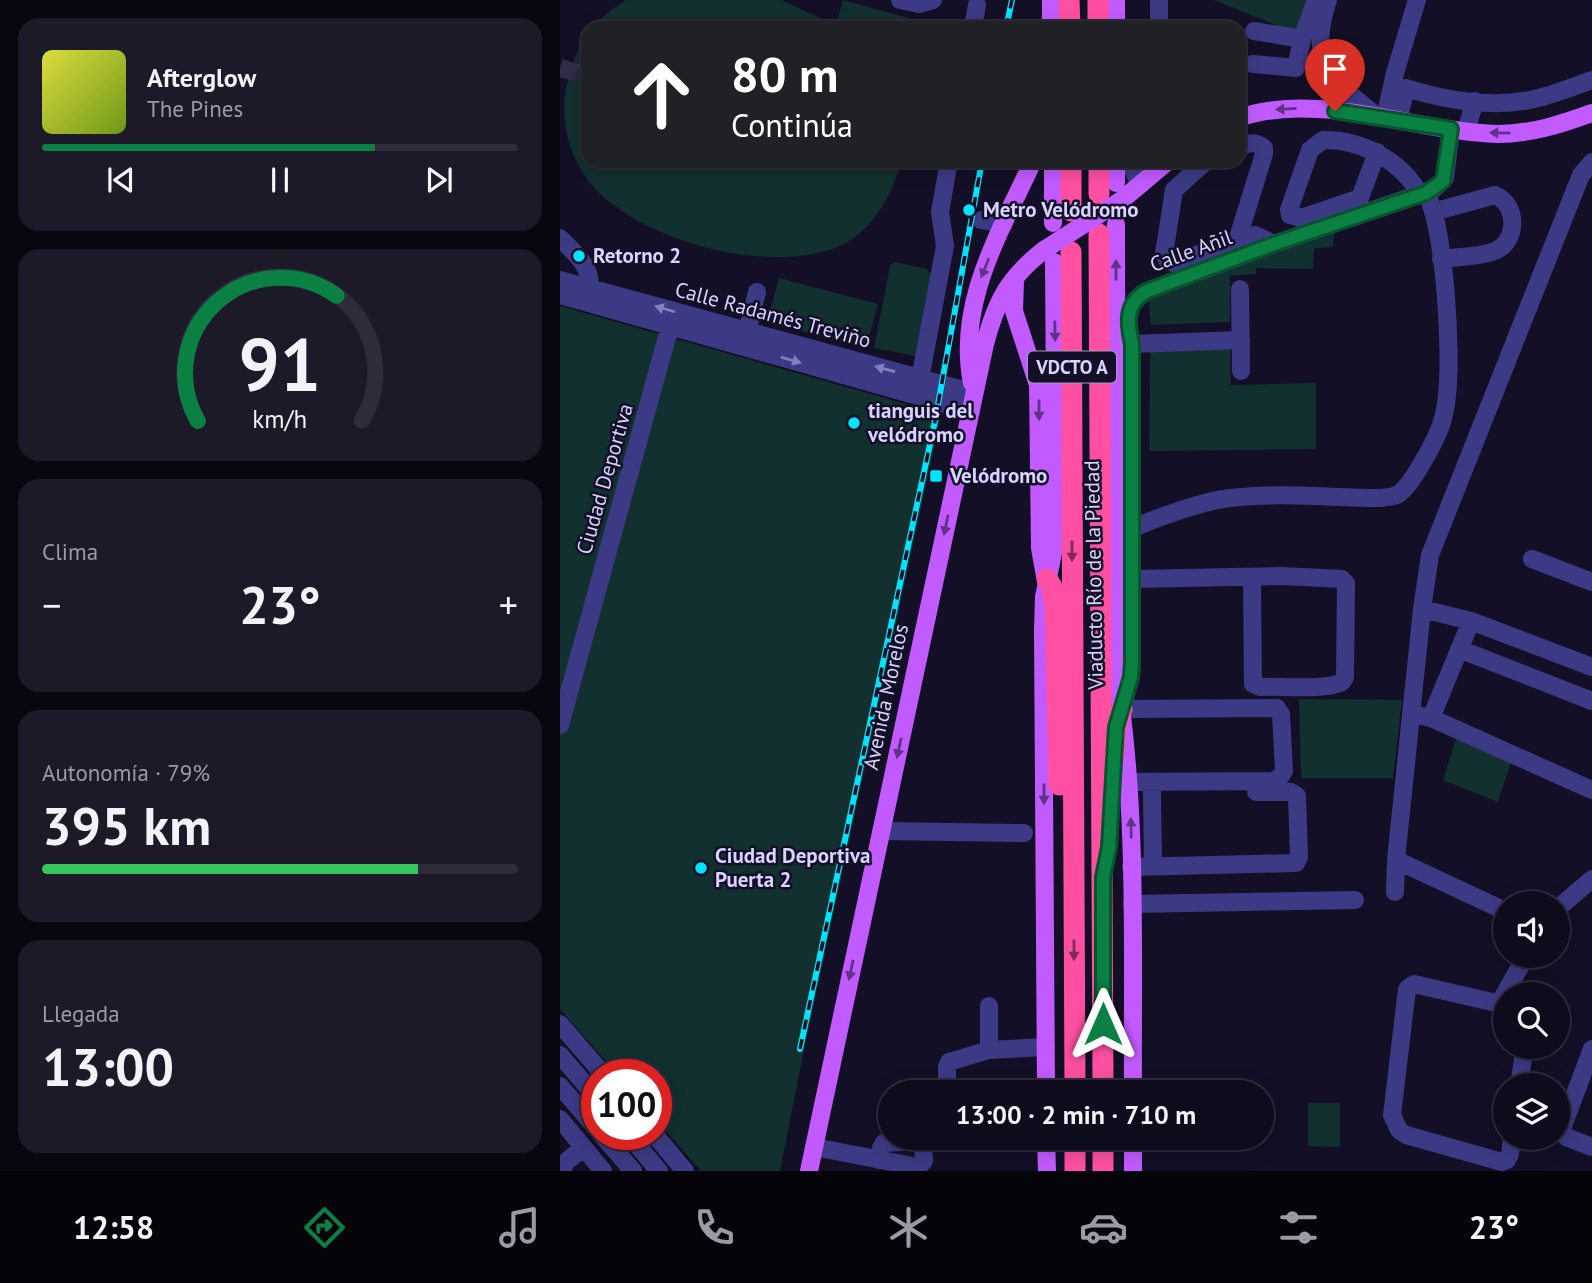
<!DOCTYPE html>
<html lang="es">
<head>
<meta charset="utf-8">
<style>
	body { margin:0; font-family:"PT Sans",sans-serif; background:#1c1929; color:#f1f3f6; height:100vh; display:flex; flex-direction:column; font-size:26px; white-space:nowrap }
	* { box-sizing:border-box; margin:0 }
	p { font-size:23px; color:#9b9ba3 }
	.icon { flex:none; width:38px; height:38px; fill:none; stroke:currentColor; stroke-width:2; stroke-linecap:round; stroke-linejoin:round }
	.map { position:relative; flex:1; overflow:hidden }
	.panel { display:flex; flex-direction:column; gap:18px; padding:18px; background:#08060f; width:560px }
	.panel>* { flex:none }
	.top-card { position:absolute; left:21px; top:21px; width:665px; height:147px; border-radius:21px; box-shadow:0 4px 18px #0003,0 0 0 2px #2e2b3b; background:#202124; color:#fff; overflow:hidden }
	.tools { position:absolute; left:933px; top:891px; display:grid; gap:14px }
	.tools a { display:grid; place-items:center; width:77px; height:77px; border-radius:50%; background:#0e0b1c; box-shadow:0 4px 18px #0003,0 0 0 2px #2e2b3b; font-size:35px }
	.speed { position:absolute; left:21px; top:1059px; display:flex; gap:14px; font-size:35px; font-weight:700; text-align:center }
	.speed>* { display:grid; place-content:center; width:91px; height:91px; border-radius:50%; background:#0e0b1c; box-shadow:0 4px 18px #0003,0 0 0 2px #2e2b3b; line-height:1 }
	.speed .limit { border:10px solid #d22; background:#fff; color:#111 }
	.pin { position:absolute; display:grid; place-items:center; width:60px; height:60px; color:#fff; margin:-72px -30px; border-radius:50% 50% 50% 0; rotate:-45deg; box-shadow:0 0 7px #0007 }
	.pin .icon { rotate:45deg }
	.me { position:absolute; width:77px; margin:-38px; rotate:0deg; stroke-linejoin:round; filter:drop-shadow(0 0 5px #0008) }
	.turn { display:flex; align-items:center; gap:24px; height:147px; padding:0 35px; font-size:32px }
	.turn .icon { width:91px; height:91px; stroke-width:2.5 }
	.turn b { display:block; font-size:49px; line-height:60px }
	.big { font-size:52px; font-weight:700; line-height:1.1 }
	.panel .tile { flex:1; display:flex; flex-direction:column; justify-content:center; gap:10px; min-width:0; padding:0 24px; border-radius:21px; background:#1c1929 }
	.panel .dial { align-items:center; gap:0 }
	.dial svg { height:182px; overflow:visible; fill:none; stroke:#2e2b3b; stroke-width:7; stroke-linecap:round; text-anchor:middle }
	.dial text { fill:#f1f3f6; stroke:none }
	.song { display:flex; align-items:center; gap:21px }
	.cover { width:84px; height:84px; border-radius:10px; background:linear-gradient(135deg,hsl(60 70% 55%),hsl(80 70% 35%)) }
	.played { height:7px; border-radius:4px; background:linear-gradient(90deg,#0b8043 70%,#2e2b3b 70%) }
	.keys { display:flex; justify-content:space-around; direction:ltr }
	.heat { display:flex; justify-content:space-between; align-items:center; font-size:38px; direction:ltr }
	.charge { height:10px; border-radius:5px; background:linear-gradient(90deg,#34c759 79%,#2e2b3b 0) }
	.trip { position:absolute; left:318px; top:1080px; width:396px; height:70px; border-radius:35px; background:#0e0b1c; box-shadow:0 4px 18px #0003,0 0 0 2px #2e2b3b; font-weight:700; line-height:70px; text-align:center }
	.menu { display:flex; height:112px; justify-content:space-around; align-items:center; background:#06040b; color:#9b9ba3 }
	.menu .icon { width:49px; height:49px }
	.menu .current { color:#0b8043 }
	.menu b { font-size:32px; color:#f1f3f6 }
	main { display:flex; flex:1; min-height:0 }
	.map>svg:first-child { display:block }
	.park { fill:#12302f }
	.lines { fill:none; stroke-linecap:round; stroke-linejoin:round }
	.minor-tunnel { stroke:#312d47; stroke-width:18; stroke-dasharray:18 9; stroke-linecap:butt }
	.minor { stroke:#3d3a85; stroke-width:18 }
	.major { stroke:#c25bff; stroke-width:18 }
	.highway { stroke:#ff4fa3; stroke-width:21 }
	.rail-casing { stroke:#00e5ff; stroke-width:6 }
	.rail { stroke:#130f26; stroke-width:3.5; stroke-dasharray:10; stroke-linecap:butt }
	.major-bridge { stroke:#c25bff; stroke-width:18 }
	.oneway { fill:#623188 }
	.oneway2 { fill:#837fbc }
	.oneway3 { fill:#7d2c5e }
	.route-casing { stroke:#07532c; stroke-width:18 }
	.route { stroke:#0b8043; stroke-width:12 }
	.poi-dot { fill:#00e5ff; stroke:#130f26; stroke-width:2.5 }
	.labels { text-anchor:middle; stroke-width:5; stroke-linejoin:round; paint-order:stroke }
	.shield { fill:#130f26; stroke:#9e99be; stroke-width:2 }
	.shield-label { font-size:19px; font-weight:bold; fill:#d9d4ff }
	.poi-label { font-size:21px; font-weight:bold; fill:#d9d4ff; stroke:#130f26; text-anchor:start }
	.street-label { font-size:21px; fill:#d9d4ff; stroke:#130f26 }
</style>
</head>
<body>
<main>
<section class="panel">
<div class="tile">
<div class="song"><i class="cover"></i><div><b>Afterglow</b><p>The Pines</p></div></div>
<div class="played"></div>
<div class="keys"><svg class="icon" aria-label="previous" viewBox="0 0 24 24"><path d="M18 5L8 12l10 7zM5 5v14"/></svg><svg class="icon" aria-label="pause" viewBox="0 0 24 24"><path d="M8 5v14M16 5v14"/></svg><svg class="icon" aria-label="next" viewBox="0 0 24 24"><path d="M6 5l10 7-10 7zM19 5v14"/></svg></div>
</div>
<div class="tile dial"><svg viewBox="0 0 100 80">
<path d="M14 69A42 42 0 1 1 86 69"/>
<path d="M14 69A42 42 0 0 1 75 14" stroke="#0b8043"/>
<text x="50" y="56" font-size="32" font-weight="700">91</text>
<text x="50" y="72" font-size="11">km/h</text>
</svg></div>
<div class="tile"><p>Clima</p>
<div class="heat"><a>−</a><b class="big">23°</b><a>+</a></div>
</div>
<div class="tile"><p>Autonomía · 79%</p><b class="big">395 km</b><div class="charge"></div></div>
<div class="tile"><p>Llegada</p><b class="big">13:00</b></div>
</section>
<div class="map">
<svg width="1032" height="1171" viewBox="0 0 1032 1171">
	<rect width="100%" height="100%" fill="#130f26"/>
	<path class="park" d="M66,0H221L269,22L267,28H33L47,13Z
		M283,0L377,26L376,28H275Z
		M654,0H751L735,33Z
		M28,34V161H341C334,191 314,228 286,243C216,279 79,242 30,183C9,157 0,120 6,88C10,69 16,50 28,34Z
		M775,227L773,247L754,248L753,269L696,268V274L670,276V322L591,325L588,295Z
		M335,262L367,269L372,275L356,356L314,348L330,266Z
		M219,278L318,304L306,348L207,322Z
		M0,306L374,412L380,420L244,1050L220,1171H141L96,1120V1074H57L0,1009Z
		M670,349L671,385L756,383V449L589,451L590,351Z
		M739,699L842,700L833,778H741Z
		M896,739L952,759L938,802L883,780Z
		M748,1103H780V1147L748,1146Z"/>
	<g class="lines">
		<path class="minor-tunnel" d="M0,68L28,76"/>
		<path class="minor" d="M340,0L359,4L373,0
			M768,0C747,63 772,80 818,117
			M413,28L417,5
			M599,28V0
			M694,31L742,39L756,0
			M693,64L736,68L742,39
			M825,118L835,73L857,0
			M838,121L846,88C885,100 929,108 970,100C991,96 1012,87 1032,80
			M906,131L915,101
			M679,147C689,143 695,141 704,148V154L677,241L695,235L714,244
			M817,152L800,198L741,218L730,215L729,210L750,150L763,140C801,139 842,161 860,195
			M569,161L580,185
			M646,161L614,190L604,254L607,260L613,263L677,241
			M873,212L935,195C960,206 957,245 932,252C916,257 897,257 881,259
			M421,220L444,224
			M0,238C17,255 36,270 28,297
			M0,280L414,393
			M680,289L681,371
			M0,295L411,411
			M187,332L197,292
			M572,344L681,340
			M360,379L385,246L380,212L389,161
			M571,529C596,518 643,501 670,498C720,492 771,498 822,498C826,497 833,497 837,495C850,488 870,450 876,437C882,425 886,408 887,395C892,353 885,228 866,193
			M972,559L1032,582
			M572,579L722,576L782,579L786,583L785,677C782,682 782,683 777,684C758,690 720,686 700,687L693,684L692,577
			M862,609L911,621L871,718
			M911,621L1032,667
			M899,649L1032,701
			M851,714L871,718L1032,790
			M0,725L110,326
			M570,782L714,781L720,777L724,771L721,714L717,708L562,709L571,677L572,663V344C567,322 565,304 587,291L714,244L874,189L885,178L891,129
			M592,792L593,866
			M321,831L464,833
			M836,860L945,911
			M571,867L736,863L739,857L737,796L731,792H696
			M835,892L836,860L862,609L870,555L1021,175L1032,162
			M572,904L795,900
			M998,908L1032,879
			M939,1004L966,956
			M945,1005L854,984L847,989L832,1115L839,1130L846,1135L942,1162L947,1160L950,1154L952,1138
			M429,1006V1050L486,1047
			M0,1024L43,1074
			M1032,1049L1001,1131L1006,1137L1032,1147
			M0,1055L37,1098
			M959,1085L965,1046
			M0,1086L37,1129
			M387,1092V1067L389,1062L429,1050
			M0,1119L43,1171
			M41,1134L73,1171
			M68,1134L99,1171
			M94,1134L125,1171
			M254,1147L358,1167L364,1161L363,1145L354,1141L324,1143L321,1148L319,1160
			M1,1171L7,1161L23,1148"/>
		<path class="major" d="M491,0V28
			M556,28V0
			M679,118C758,90 856,132 938,134C971,134 1002,124 1032,113
			M493,161V223
			M556,161V183
			M563,199L608,161
			M556,224L557,679C578,815 572,954 573,1092
			M455,280L454,311L478,385L480,548L485,576
			M412,383C396,303 441,231 473,161
			M486,1092L483,631L484,597L496,538L494,262
			M486,1138L487,1171
			M573,1138V1171
			M249,1171L425,344C436,301 449,277 484,250"/>
		<path class="highway" d="M509,0L510,28
			M538,0V28
			M511,161V211
			M539,161V194
			M539,234L543,1092
			M511,252L515,1092
			M487,579L492,587L495,604L499,785
			M554,757L556,727L562,709
			M515,1138V1171
			M543,1138V1171"/>
		<g class="rail-casing">
			<path id="rail" d="M446,28L452,0
				M240,1049L375,421L422,161"/>
		</g>
		<use href="#rail" class="rail"/>
		<path class="major-bridge" d="M484,250L563,199"/>
	</g>
	<defs><path id="oneway-solid" d="M-6-.8H1V-3.2L6.5 0L1 3.2V.8H-6Z" transform="scale(1.75)"/></defs>
	<g class="oneway">
		<use href="#oneway-solid" transform="translate(726 109) rotate(177)"/>
		<use href="#oneway-solid" transform="translate(940 133) rotate(-179)"/>
		<use href="#oneway-solid" transform="translate(425 268) rotate(112)"/>
		<use href="#oneway-solid" transform="translate(556 270) rotate(-90)"/>
		<use href="#oneway-solid" transform="translate(495 331) rotate(89)"/>
		<use href="#oneway-solid" transform="translate(479 410) rotate(90)"/>
		<use href="#oneway-solid" transform="translate(386 525) rotate(102)"/>
		<use href="#oneway-solid" transform="translate(339 748) rotate(102)"/>
		<use href="#oneway-solid" transform="translate(484 794) rotate(90)"/>
		<use href="#oneway-solid" transform="translate(571 828) rotate(-91)"/>
		<use href="#oneway-solid" transform="translate(291 970) rotate(102)"/>
	</g>
	<g class="oneway2">
		<use href="#oneway-solid" transform="translate(105 309) rotate(-164)"/>
		<use href="#oneway-solid" transform="translate(231 360) rotate(16)"/>
		<use href="#oneway-solid" transform="translate(325 369) rotate(-165)"/>
	</g>
	<g class="oneway3">
		<use href="#oneway-solid" transform="translate(512 551) rotate(90)"/>
		<use href="#oneway-solid" transform="translate(514 950) rotate(90)"/>
	</g>
	<g class="lines">
		<g class="route-casing">
			<path id="route" d="M543,1024V877L549,847L556,727L571,677L572,663V344C567,322 565,303 587,291L714,244L866,193L883,181L891,129L775,111"/>
		</g>
		<use href="#route" class="route"/>
	</g>
	<g class="poi-dot">
		<circle cx="409" cy="210" r="7"/>
		<circle cx="19" cy="256" r="7"/>
		<circle cx="294" cy="423" r="7"/>
		<rect x="369" y="469" width="14" height="14" rx="3.5"/>
		<circle cx="141" cy="868" r="7"/>
	</g>
	<g class="labels">
		<rect class="shield" x="468" y="351.5" width="88" height="31" rx="5"/>
		<g class="shield-label">
			<text x="512" y="374">VDCTO A</text>
		</g>
		<g class="poi-label">
			<text x="423" y="217">Metro Velódromo</text>
			<text x="33" y="263">Retorno 2</text>
			<text x="308" y="418">tianguis del<tspan x="308" dy="24">velódromo</tspan></text>
			<text x="390" y="483">Velódromo</text>
			<text x="155" y="863">Ciudad Deportiva<tspan x="155" dy="24">Puerta 2</tspan></text>
		</g>
		<g class="street-label">
			<text transform="translate(631 251) rotate(-20)" y="7">Calle Añil</text>
			<text transform="translate(213 315) rotate(15)" y="7">Calle Radamés Treviño</text>
			<text transform="translate(45 479) rotate(-74)" y="7">Ciudad Deportiva</text>
			<text transform="translate(534 575) rotate(-91)" y="7">Viaducto Río de la Piedad</text>
			<text transform="translate(326 697) rotate(-78)" y="7">Avenida Morelos</text>
		</g>
	</g>
</svg>
<div class="tools">
<a><svg class="icon" aria-label="sound" viewBox="0 0 24 24"><path d="M4 9h4l5-4v14l-5-4H4zM17 9q2 3 0 6"/></svg></a>
<a><svg class="icon" aria-label="search" viewBox="0 0 24 24"><circle cx="10" cy="10" r="6"/><path d="M15 15l6 6"/></svg></a>
<a><svg class="icon" aria-label="layers" viewBox="0 0 24 24"><path d="M12 4l9 5-9 5-9-5zM3 14l9 5 9-5"/></svg></a>
</div>
<div class="speed"><div class="limit">100</div></div>
<div class="pin" style="left:775px;top:111px;background:#d93025"><svg class="icon" aria-label="arrive" viewBox="0 0 24 24"><path d="M6 21V4h12l-3 4 3 4H6"/></svg></div>
<svg class="me" style="left:543px;top:1024px" viewBox="-20 -20 40 40"><path d="M0-17L14 15 0 8-14 15z" fill="#0b8043" stroke="#fff" stroke-width="4"/></svg>
<div class="trip">13:00 · 2 min · 710 m</div>
<div class="top-card">
<div class="turn"><svg class="icon" aria-label="ahead" viewBox="0 0 24 24"><path d="M12 20V5M6 11l6-6 6 6"/></svg><div><b>80 m</b>Continúa</div></div>
</div>
</div>
</main>
<nav class="menu">
<b>12:58</b>
<svg class="icon current" aria-label="directions" viewBox="0 0 24 24"><path d="M12 3l9 9-9 9-9-9zM9 14v-3h6M13 9l2 2-2 2"/></svg>
<svg class="icon" aria-label="music" viewBox="0 0 24 24"><path d="M9 18V5l10-2v13"/><circle cx="6" cy="18" r="3"/><circle cx="16" cy="16" r="3"/></svg>
<svg class="icon" aria-label="phone" viewBox="0 0 24 24"><path d="M5 4h4l2 5-3 2q2 4 5 5l2-3 5 2v4C11 20 4 13 5 4z"/></svg>
<svg class="icon" aria-label="climate" viewBox="0 0 24 24"><path d="M12 3v18M4 7l16 10M4 17L20 7"/></svg>
<svg class="icon" aria-label="car" viewBox="0 0 24 24"><path d="M5 17H2v-5l4-1 3-4h7l3 4 3 1v5h-3M9 17h6M6 11h13"/><circle cx="7" cy="17" r="2"/><circle cx="17" cy="17" r="2"/></svg>
<svg class="icon" aria-label="filters" viewBox="0 0 24 24"><path d="M4 7h16M4 17h16"/><circle cx="9" cy="7" r="2"/><circle cx="15" cy="17" r="2"/></svg>
<b>23°</b>
</nav>
</body>
</html>
